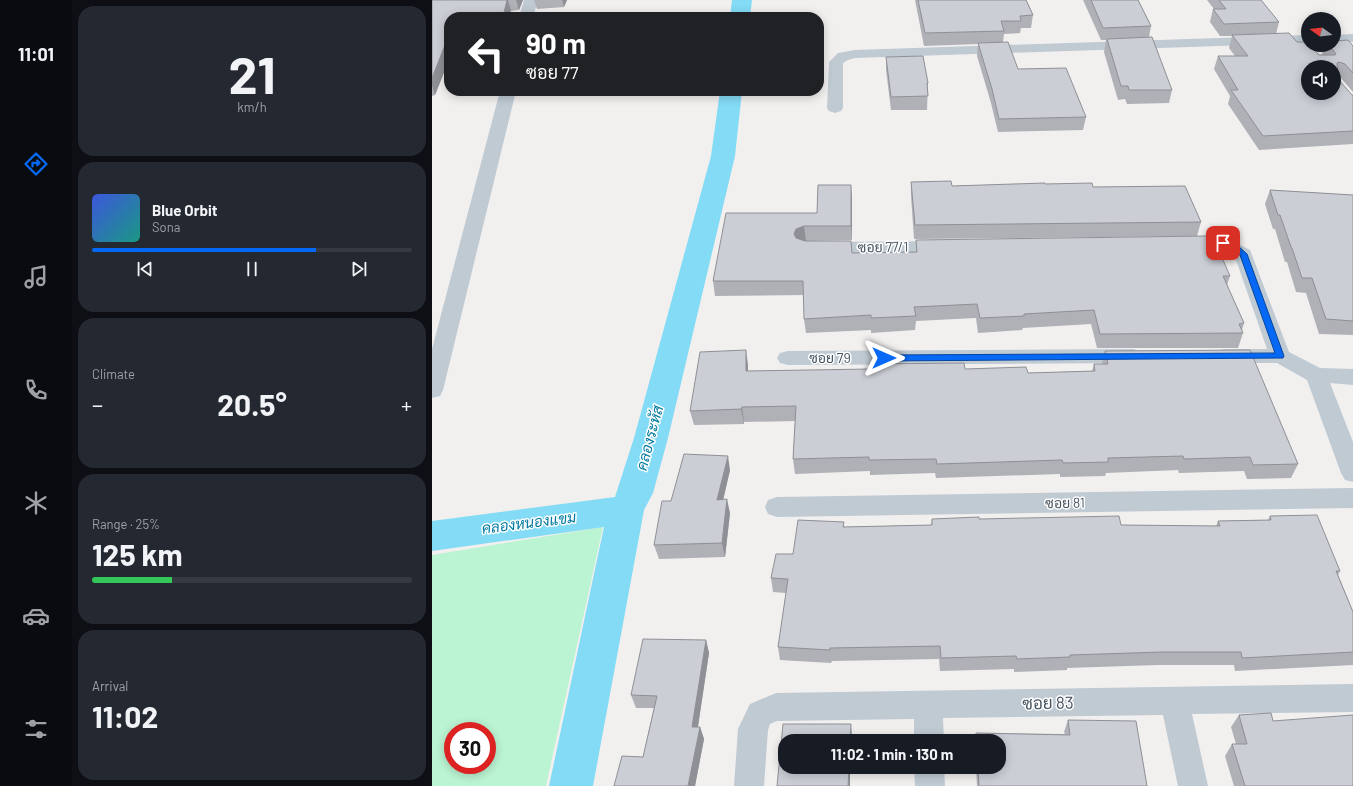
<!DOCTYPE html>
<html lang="en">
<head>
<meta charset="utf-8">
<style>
	body { margin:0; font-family:Barlow,Sarabun,sans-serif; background:#242831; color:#f1f3f6; height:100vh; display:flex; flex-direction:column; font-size:15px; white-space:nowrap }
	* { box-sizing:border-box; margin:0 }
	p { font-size:13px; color:#9ea1a6 }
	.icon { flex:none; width:22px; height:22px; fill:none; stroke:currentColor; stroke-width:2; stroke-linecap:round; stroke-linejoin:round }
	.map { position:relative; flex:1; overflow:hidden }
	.side { display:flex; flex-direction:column; gap:6px; padding:6px; background:#0d0f14; width:360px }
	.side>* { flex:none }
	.top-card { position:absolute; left:12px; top:12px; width:380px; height:84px; border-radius:16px; box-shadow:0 2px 10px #0003; background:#202124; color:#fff; overflow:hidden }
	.needle { width:26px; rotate:285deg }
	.tools { position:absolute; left:869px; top:12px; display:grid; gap:8px }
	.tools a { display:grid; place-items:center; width:40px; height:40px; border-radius:50%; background:#171b24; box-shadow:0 2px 10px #0003; font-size:20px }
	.speed { position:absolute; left:12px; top:722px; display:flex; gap:8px; font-size:20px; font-weight:700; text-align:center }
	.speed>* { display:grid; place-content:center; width:52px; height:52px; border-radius:50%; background:#171b24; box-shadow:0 2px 10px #0003; line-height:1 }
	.speed .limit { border:6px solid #d22; background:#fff; color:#111 }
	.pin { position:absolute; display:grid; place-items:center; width:34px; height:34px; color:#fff; margin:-17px; border-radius:8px; box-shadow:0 2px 6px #0006 }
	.me { position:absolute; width:44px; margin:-22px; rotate:90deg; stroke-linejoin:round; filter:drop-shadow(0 0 3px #0008) }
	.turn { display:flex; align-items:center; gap:14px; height:84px; padding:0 16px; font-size:18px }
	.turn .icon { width:52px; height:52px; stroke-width:2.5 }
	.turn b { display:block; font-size:28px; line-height:34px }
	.big { font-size:30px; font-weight:700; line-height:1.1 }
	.side .card { flex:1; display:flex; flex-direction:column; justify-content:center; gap:6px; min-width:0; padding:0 14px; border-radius:16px; background:#242831 }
	.side .dial { align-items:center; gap:0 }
	.dial b { font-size:52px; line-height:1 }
	.song { display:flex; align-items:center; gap:12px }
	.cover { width:48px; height:48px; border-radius:6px; background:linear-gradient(135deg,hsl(230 70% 55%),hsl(170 70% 35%)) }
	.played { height:4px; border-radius:2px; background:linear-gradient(90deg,#0669f5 70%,#363941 70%) }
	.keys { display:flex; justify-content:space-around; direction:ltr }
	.heat { display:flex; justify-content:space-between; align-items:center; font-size:22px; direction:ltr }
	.charge { height:6px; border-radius:3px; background:linear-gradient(90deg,#34c759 25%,#363941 0) }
	.trip { position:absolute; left:346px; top:734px; width:228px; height:40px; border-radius:16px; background:#171b24; box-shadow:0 2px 10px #0003; font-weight:700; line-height:40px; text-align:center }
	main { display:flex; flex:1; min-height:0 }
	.tab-bar { display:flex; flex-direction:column; width:72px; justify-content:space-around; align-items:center; background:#090b0e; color:#9ea1a6 }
	.tab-bar .icon { width:28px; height:28px }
	.tab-bar .on { color:#0669f5 }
	.tab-bar b { font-size:18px; color:#f1f3f6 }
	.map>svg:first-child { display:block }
	.green { fill:#baf4d2; fill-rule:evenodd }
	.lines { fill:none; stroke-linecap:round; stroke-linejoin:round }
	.canal { fill:#83dbf5; fill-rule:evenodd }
	.street { fill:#bfcad3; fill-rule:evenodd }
	.wall { fill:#afb1b7 }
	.shaded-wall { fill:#8e9095 }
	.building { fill:#cbced5; stroke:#8e9095; fill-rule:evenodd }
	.route { fill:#0669f5; stroke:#04449f }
	.labels { text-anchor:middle; stroke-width:3; stroke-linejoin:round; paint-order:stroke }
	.street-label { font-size:14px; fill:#45525f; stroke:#fff }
	.water-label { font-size:15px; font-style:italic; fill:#037a9f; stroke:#fff }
	.near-street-label { font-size:17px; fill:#45525f; stroke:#fff }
</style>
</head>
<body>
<main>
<nav class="tab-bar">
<b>11:01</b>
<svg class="icon on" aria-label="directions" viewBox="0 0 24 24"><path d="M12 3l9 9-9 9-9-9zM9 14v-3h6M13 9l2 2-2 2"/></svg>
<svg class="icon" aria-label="music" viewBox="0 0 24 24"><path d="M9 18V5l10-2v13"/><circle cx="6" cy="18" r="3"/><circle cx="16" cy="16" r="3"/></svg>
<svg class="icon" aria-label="phone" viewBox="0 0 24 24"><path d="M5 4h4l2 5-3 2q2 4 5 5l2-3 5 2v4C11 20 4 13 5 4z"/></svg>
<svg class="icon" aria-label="climate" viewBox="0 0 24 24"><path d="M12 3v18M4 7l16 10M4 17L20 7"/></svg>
<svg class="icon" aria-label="car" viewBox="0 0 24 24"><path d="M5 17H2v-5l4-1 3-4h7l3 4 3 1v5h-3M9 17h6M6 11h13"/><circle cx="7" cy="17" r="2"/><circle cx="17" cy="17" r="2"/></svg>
<svg class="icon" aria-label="filters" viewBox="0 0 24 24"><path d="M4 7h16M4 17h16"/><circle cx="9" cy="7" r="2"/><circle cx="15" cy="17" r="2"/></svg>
</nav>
<section class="side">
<div class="card dial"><b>21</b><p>km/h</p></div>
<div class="card">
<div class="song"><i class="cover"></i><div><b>Blue Orbit</b><p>Sona</p></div></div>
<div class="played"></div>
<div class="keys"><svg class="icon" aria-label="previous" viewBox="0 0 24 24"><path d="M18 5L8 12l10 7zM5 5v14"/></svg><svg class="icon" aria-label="pause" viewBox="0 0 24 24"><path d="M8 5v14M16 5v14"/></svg><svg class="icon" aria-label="next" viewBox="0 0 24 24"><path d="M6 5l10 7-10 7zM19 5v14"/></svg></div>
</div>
<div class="card"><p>Climate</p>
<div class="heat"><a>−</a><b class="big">20.5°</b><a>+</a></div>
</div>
<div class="card"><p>Range · 25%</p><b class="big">125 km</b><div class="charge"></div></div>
<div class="card"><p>Arrival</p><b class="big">11:02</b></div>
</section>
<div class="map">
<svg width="921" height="786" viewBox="0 0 921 786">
	<rect width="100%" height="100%" fill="#f2efef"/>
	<path class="green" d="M171,527L114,786H0V555ZM21,731H55V765H21Z"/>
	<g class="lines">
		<path class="canal" d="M300,0H320L318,17H298Z
			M288,91H310L303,156L236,438L221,493L212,510L161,786H117L172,527L0,551V521L183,497L202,438L279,156Z"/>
		<path class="street" d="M92,0H106L101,17H87Z
			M921,34V42L902,43V35Z
			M876,35V43L423,58L416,60L411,63V108L409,111L403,113L397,111L395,108L397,62L406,53L423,50Z
			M68,91H84L11,390L8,396L0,398V349Z
			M747,238C772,238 796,236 818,250L857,352L888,368L921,369V385L898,383L921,442V482L913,480L909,473L875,380L845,363H792L785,361L781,356L785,351L792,349H835L803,257L789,250H747L740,248L738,244L740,240Z
			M513,241L520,243L522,247L520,251L513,253L389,254L382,252L380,248L382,244L389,242Z
			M701,349L708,351L712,356L708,361L701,363L356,365L348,363L345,358L348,353L356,351Z
			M921,488V508L345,517L336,514L333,507L336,500L345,497Z
			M921,684V712L760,714L776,786H746L731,715L511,718L512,741H482V719L345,721L338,724L336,730L332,786H302L306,729L318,704L344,693Z
			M482,767H512L513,786H483Z"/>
	</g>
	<path class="wall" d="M0,0H91L87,10L79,11L77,17H17V60L3,95L0,96Z
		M102,0H135L132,7L105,9Z
		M483,0H594L601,15L599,28H589L588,33L572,34L571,42L586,69L654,117L651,130L566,132L559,103L545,56L546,44L492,46Z
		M651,0H706L719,26L717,37L740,90L737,103L695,104L693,99L686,100L672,52L674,40H669Z
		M775,0H829L847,22L844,34L865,42L887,55H891L890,54L893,45L921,46V92L908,77L906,76V79L920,95H921V144L827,150L796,104L798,96L782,69L786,56H803L797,48L800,36H788L778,22L781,9H782Z
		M454,57L496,83L495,110H459L454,70Z
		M479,182L520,186L613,184L661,187L769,222L765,236L482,239L479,196Z
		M419,185L420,240L372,241L420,253L484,252V240L779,245L798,276L795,285L812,323L810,330L811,333L806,348H665L659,324L591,328L590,330L546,333L544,318L484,321L483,330L439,333V330L374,333L372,319V295L283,296L281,281L385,213Z
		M838,190L921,195V335L887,334L874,293L864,292L855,262H853L843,229H841L833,204Z
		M673,351L866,464L859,478L815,479L812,471L747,473L746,470L674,473L673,476L628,477V474L504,478L503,473L438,475V471L363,474L361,459L363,421L312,422V424L262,425L258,411L316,365V371L533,369L596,373L660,371L662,364H670Z
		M298,470L291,499L298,513L293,557L227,559L222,545L239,501Z
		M838,516L908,571L906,575L921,612V665L803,671L802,665H725L635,668V670L582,672V669L508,671L507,659L400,661L399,663L348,660L346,647L354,593L341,592L339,578L361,554L412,522V527L499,525L500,519H547L689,525L784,526L786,521L836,520Z
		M274,640L277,653L266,727H268L272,739L263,786H182L211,757L222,708H204L199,695Z
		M807,715L841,721L921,786H802L793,756L800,744H804L799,727Z
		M636,720L715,786H545L544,767H567V741H543L544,733L633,734L632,732Z"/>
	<path class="shaded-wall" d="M75,0H76L79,11L77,17H71Z
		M84,0H91L87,10Z
		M130,0H135L132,7Z
		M17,35V60L3,95L0,86V78Z
		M419,185L420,199V240L419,226Z
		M372,226L374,241L366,243L362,234L364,229Z
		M314,350L316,365V385L314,371Z
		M310,407L312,422V424L309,409Z
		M296,456L298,470L288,514L285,500Z
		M295,499L298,513L293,557L290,543Z
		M274,640L277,653L264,739L260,727Z
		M419,724L420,736L419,741H418Z
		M268,727L272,739L263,786H256Z
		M417,767H418V786H416Z"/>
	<path class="building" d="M0,0H75L71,17H17V35L0,78Z
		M486,0H594L601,15L588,16L589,21H569L572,31L493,33Z
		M659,0H706L719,26L671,28Z
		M787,0H829L847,22L792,24L781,9H794Z
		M857,33L865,42H876V45H878L887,55H903L904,54L897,45H902V41L916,40L921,46V73L913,64L907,62L905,63L906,79L920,95H921V131L831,136L799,90H806L786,56H816L800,35ZM876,67H902V93H876Z
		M720,37L740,90H697L696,86H689L675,39Z
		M576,42L586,69L634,68L654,117L567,119L560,89L546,43Z
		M491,56L496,83H495L496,96L459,97L454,57Z
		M519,181L520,186L613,183V184L660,183L661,187L753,186L769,222L483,225L479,182Z
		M386,185H419V226H372L364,229L362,234L364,238L373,241H419L420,253L485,252L484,240L775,236L779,245L784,244L798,276H791L812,323L807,324L811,333L668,334L662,310L592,314V316L548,318L545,304L482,307L484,316L439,318V315L372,319L371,281H281L294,213H385Z
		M838,190L921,195V321L894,319L880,278H870L860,248L859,247L848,215H846Z
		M314,350V371L438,369V364L532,363L533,369L594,367L596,373L663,371L662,364H676L673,351L818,350L866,464L821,465L818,457L752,459L751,456L676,458V462L631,463L630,460L505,464L504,459L437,460V457L361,459L364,406L310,407L309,409L258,411L268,352Z
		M252,454L296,456L285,500L295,499L290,543L222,545L230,501H239Z
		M885,515L908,571H904L921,612V652L810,658L809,652H730L638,655V657L585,659L584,656L509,658L508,646L398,648V650L346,647L356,579L339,578L344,554H361L366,520L412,522L411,527L500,525V519L547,517V519L687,516L689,525L788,526L786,521L839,520L838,516Z
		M211,639L274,640L260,727H268L256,786H182L190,756L211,757L225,696L199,695Z
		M839,713L841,721L921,715V786H813L800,744H815L807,715Z
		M636,720L704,721L715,786H547L546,767H567V741H544V733L638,735Z
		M351,724H419L418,741H353V767H417L416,786H345Z"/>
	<path class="route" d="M791,241L806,246L815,254L852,356L851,358L452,361L447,358L452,355L843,353L808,255L800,249L788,245L787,243Z"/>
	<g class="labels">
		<g class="street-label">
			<text transform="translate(451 247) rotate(-1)" y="5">ซอย 77/1</text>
			<text x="398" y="363">ซอย 79</text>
			<text transform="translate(633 503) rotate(-1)" y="5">ซอย 81</text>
		</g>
		<g class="water-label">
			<text transform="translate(218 438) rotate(-75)" y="5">คลองระหัส</text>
			<text transform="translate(97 523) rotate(-7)" y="5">คลองหนองแขม</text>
		</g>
		<g class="near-street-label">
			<text transform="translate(616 703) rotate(-1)" y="6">ซอย 83</text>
		</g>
	</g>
</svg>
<div class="tools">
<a><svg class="needle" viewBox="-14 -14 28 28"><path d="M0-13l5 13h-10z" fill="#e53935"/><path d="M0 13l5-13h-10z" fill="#9ea1a6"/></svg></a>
<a><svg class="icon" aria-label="sound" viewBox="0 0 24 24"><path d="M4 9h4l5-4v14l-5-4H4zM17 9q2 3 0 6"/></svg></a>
</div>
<div class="speed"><div class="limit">30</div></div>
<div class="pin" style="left:791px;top:243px;background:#d93025"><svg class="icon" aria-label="arrive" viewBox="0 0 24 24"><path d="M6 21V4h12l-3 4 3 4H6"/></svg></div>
<svg class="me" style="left:452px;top:358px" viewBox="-20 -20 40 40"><path d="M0-17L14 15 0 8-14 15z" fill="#0669f5" stroke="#fff" stroke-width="4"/></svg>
<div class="trip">11:02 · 1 min · 130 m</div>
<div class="top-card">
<div class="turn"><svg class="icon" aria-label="left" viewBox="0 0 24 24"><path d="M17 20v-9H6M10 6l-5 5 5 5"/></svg><div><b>90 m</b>ซอย 77</div></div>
</div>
</div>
</main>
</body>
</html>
